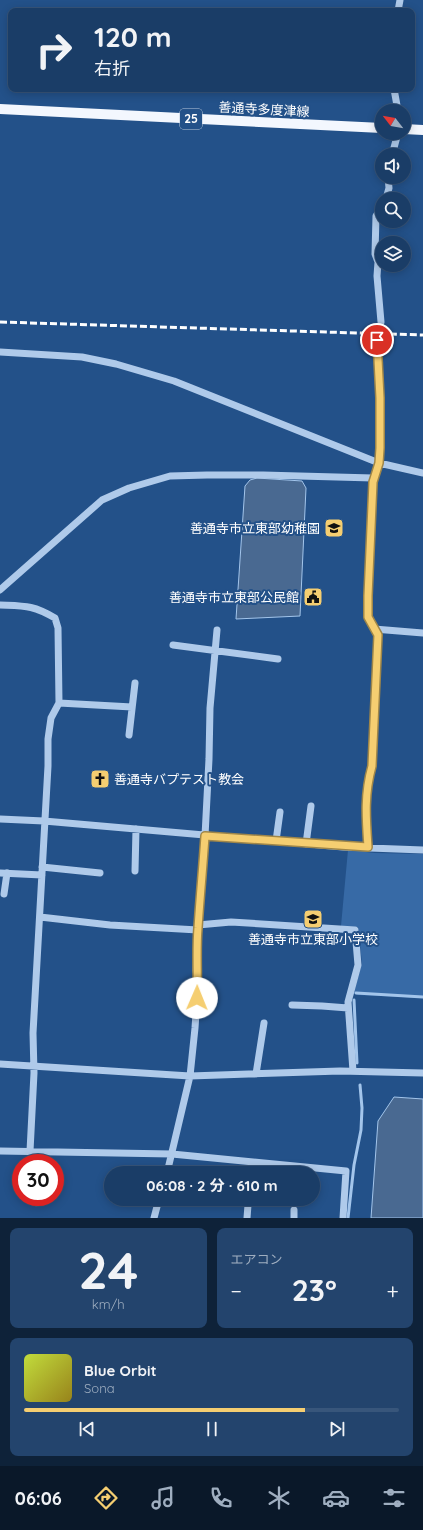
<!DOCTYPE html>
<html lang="ja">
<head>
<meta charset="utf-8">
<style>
	body { margin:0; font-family:Quicksand,"Noto Sans JP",sans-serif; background:#23446d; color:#f1f3f6; height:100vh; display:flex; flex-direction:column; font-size:15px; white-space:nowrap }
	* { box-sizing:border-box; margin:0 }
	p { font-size:13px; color:#9faec0 }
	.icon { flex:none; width:22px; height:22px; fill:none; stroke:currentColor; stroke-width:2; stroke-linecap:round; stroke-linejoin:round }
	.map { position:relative; height:1218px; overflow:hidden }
	.side { display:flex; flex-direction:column; gap:10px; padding:10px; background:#0e2239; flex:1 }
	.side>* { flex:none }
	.banner { position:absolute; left:8px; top:8px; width:407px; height:84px; border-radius:8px; box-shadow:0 2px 10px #0003,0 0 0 1px #38567b; background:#1a3d67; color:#f1f3f6; overflow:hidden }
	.needle { width:26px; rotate:301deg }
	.controls { position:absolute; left:375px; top:104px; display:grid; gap:8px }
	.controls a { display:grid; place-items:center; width:36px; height:36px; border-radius:50%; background:#1a3d67; box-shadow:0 2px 10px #0003,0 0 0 1px #38567b; font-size:20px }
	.speed { position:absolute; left:12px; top:1154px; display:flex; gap:8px; font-size:20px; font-weight:700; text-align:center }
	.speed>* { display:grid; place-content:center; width:52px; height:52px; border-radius:50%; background:#1a3d67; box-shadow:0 2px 10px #0003,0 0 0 1px #38567b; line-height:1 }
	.speed .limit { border:6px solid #d22; background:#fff; color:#111 }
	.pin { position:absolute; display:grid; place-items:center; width:34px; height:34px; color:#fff; margin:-17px; border:2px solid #fff; border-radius:50%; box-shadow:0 1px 4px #0007 }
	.me { position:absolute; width:44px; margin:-22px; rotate:1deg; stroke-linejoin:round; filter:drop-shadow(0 0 3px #0008) }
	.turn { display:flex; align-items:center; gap:14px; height:84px; padding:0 20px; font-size:18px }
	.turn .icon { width:52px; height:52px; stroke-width:2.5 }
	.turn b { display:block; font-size:28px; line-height:34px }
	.big { font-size:30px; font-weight:700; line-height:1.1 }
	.side .widget { flex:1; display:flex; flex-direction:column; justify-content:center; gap:6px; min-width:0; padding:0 14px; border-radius:8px; background:#23446d }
	.side .dial { align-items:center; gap:0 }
	.dial b { font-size:52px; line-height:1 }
	.song { display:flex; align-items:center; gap:12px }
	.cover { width:48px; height:48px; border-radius:6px; background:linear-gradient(135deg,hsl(70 70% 55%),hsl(50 70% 35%)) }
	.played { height:4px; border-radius:2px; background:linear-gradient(90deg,#f5ce71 75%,#38567b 75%) }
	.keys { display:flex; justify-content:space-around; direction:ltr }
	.heat { display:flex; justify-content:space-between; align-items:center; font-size:22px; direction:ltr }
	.side .tiles { flex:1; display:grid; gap:10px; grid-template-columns:1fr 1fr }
	.widget:last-child { grid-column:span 2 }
	.trip { position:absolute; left:104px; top:1166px; width:216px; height:40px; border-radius:20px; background:#1a3d67; box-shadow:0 2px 10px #0003,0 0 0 1px #38567b; font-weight:700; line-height:40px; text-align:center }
	.tabs { display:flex; height:64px; justify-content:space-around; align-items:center; background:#0a1829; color:#9faec0 }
	.tabs .icon { width:28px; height:28px }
	.tabs .selected { color:#f5ce71 }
	.tabs b { font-size:18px; color:#f1f3f6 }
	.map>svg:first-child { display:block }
	.green { fill:#376aa6 }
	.water { fill:#496991; stroke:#a3c5eb }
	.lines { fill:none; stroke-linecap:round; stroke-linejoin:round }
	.stream { stroke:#a3c5eb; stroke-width:3 }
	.minor { stroke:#afcaea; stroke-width:7 }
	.major { stroke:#f3f7fe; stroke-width:10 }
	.rail { stroke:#fff; stroke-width:3; stroke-dasharray:7 3; stroke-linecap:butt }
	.route-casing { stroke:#9f8649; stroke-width:10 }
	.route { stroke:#f5ce71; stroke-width:7 }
	.labels { text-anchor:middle; stroke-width:4; stroke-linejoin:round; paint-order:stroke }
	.shield { fill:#235189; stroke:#bdcbdc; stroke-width:1 }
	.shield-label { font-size:12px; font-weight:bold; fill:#fff }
	.street-label { font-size:13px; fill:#fff; stroke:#235189 }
	.poi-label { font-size:13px; fill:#fff; stroke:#235189; text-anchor:end }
</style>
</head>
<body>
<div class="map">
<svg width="423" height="1218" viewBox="0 0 423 1218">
	<rect width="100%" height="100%" fill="#235189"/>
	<path class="green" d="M348,850L375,853L423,854V998L358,995L354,993L362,963L358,927L341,926Z"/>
	<path class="water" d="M257,478L302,481L306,488L300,616L236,619L245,486L250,480Z
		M394,1097L423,1099V1218H371L378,1121Z"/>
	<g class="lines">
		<path class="stream" d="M356,993L423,997
			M354,1000L357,1063
			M348,1218L354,1165L361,1130L362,1108L360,1085"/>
		<path class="minor" d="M398,11L400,0
			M394,89L398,111
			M392,155L398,133
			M386,199L389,188L388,177
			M381,322L377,276L378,262L375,254L376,216L382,207
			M0,352L82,357L116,364L174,381L379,463L423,473
			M0,590L102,500L129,488L170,476L207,475H263L373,478
			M0,605C25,606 33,605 55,618L58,628L59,703L51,718L48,739V766L33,1033L34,1073L30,1151
			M374,629L423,633
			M173,645L278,659
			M59,703L132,707
			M129,735L135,683
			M0,819L44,821L343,847L423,850
			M276,841L280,812
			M306,844L311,806
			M368,847C366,817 364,796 372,766L378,635L368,617V596L373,482L379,463L380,448V398L377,341
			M42,867L100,873
			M135,871L136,829
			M0,873L42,875
			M4,894L7,873
			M40,917L110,925L198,930
			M198,925L231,922L355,930L358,965L348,1002L353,1071
			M292,1005L322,1006L348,1008
			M0,1064L190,1076L340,1071L423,1073
			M256,1074L264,1023
			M0,1151L172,1154L346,1171L343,1218
			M39,1163L40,1152
			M167,1173L190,1076L195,1028L198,984L196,970L198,927L205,836L209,759L210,708L217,630
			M37,1203V1197
			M154,1218L159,1199
			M247,1218L248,1205
			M294,1218V1210"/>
		<path class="major" d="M0,109L382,128
			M404,129L423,130"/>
		<path class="rail" d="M0,322L423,335"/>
	</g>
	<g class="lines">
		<g class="route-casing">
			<path id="route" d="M197,998C198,975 196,951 198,928C200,897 203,866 205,836L368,847C366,818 364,795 372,766L378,635L368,617V596L373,482L379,463L380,448V398L377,340"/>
		</g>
		<use href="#route" class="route"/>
	</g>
	<defs>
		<g id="school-square" transform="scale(1)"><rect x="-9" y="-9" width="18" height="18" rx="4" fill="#f5ce71" stroke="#235189"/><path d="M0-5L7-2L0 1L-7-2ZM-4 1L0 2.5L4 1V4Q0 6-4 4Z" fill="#111"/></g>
		<g id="civic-square" transform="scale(1)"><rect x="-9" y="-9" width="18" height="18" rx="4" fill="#f5ce71" stroke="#235189"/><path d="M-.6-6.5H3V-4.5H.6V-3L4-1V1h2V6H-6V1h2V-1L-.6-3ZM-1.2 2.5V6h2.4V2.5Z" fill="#111"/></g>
		<g id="church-square" transform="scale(1)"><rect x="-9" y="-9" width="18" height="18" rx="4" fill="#f5ce71" stroke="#235189"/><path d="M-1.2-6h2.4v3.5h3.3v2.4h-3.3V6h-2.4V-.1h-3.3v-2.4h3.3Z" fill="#111"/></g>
	</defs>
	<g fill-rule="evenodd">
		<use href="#school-square" x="334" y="528"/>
		<use href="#civic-square" x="313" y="597"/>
		<use href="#church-square" x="100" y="779"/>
		<use href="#school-square" x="313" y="919"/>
	</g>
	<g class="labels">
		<rect class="shield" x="180" y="109" width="22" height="20" rx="3"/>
		<g class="shield-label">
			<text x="191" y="123">25</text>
		</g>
		<g class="street-label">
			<text transform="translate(264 109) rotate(3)" y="5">善通寺多度津線</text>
		</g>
		<g class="poi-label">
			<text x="320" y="533">善通寺市立東部幼稚園</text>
			<text x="299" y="602">善通寺市立東部公民館</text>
			<text x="114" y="784" text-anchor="start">善通寺バプテスト教会</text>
			<text x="313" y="944" text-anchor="middle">善通寺市立東部小学校</text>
		</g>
	</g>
</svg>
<div class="controls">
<a><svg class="needle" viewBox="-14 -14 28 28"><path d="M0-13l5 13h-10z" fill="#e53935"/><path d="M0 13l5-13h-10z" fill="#9faec0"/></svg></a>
<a><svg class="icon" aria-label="sound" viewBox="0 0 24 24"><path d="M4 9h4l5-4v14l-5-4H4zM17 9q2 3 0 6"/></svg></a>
<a><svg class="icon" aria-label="search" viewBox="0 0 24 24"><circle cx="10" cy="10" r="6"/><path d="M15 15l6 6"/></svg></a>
<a><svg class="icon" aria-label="layers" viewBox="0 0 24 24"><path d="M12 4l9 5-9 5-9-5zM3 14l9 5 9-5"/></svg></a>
</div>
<div class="speed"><div class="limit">30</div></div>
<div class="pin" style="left:377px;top:340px;background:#d93025"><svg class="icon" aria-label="arrive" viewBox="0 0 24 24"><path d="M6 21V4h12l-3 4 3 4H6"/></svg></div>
<svg class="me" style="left:197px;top:998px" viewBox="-20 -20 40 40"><circle r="19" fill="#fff"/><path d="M0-13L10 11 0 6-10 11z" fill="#f5ce71"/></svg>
<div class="trip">06:08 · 2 分 · 610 m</div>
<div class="banner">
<div class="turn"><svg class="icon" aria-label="right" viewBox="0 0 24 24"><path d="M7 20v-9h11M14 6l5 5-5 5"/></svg><div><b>120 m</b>右折</div></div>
</div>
</div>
<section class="side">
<div class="tiles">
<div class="widget dial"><b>24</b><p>km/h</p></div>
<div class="widget"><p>エアコン</p>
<div class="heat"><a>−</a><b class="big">23°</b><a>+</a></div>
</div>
<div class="widget">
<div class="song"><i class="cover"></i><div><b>Blue Orbit</b><p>Sona</p></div></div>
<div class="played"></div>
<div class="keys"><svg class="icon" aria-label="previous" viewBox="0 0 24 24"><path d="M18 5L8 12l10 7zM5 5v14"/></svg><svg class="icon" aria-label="pause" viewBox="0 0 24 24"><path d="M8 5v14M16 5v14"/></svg><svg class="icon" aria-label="next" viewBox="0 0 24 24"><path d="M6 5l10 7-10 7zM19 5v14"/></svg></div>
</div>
</div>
</section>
<nav class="tabs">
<b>06:06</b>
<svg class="icon selected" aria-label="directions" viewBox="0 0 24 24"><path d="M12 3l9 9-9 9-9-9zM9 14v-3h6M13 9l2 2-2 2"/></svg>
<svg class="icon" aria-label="music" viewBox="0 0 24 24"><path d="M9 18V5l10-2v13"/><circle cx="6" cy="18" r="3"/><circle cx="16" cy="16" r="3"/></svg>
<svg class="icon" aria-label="phone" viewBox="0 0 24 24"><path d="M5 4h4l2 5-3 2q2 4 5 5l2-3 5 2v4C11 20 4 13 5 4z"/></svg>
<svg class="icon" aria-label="climate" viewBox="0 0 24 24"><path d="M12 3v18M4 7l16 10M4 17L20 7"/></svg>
<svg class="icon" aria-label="car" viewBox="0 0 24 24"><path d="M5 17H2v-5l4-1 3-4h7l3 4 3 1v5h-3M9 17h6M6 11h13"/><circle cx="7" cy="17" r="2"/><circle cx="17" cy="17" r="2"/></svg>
<svg class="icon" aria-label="filters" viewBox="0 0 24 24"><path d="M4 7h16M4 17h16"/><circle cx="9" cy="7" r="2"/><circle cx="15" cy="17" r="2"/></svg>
</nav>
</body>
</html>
